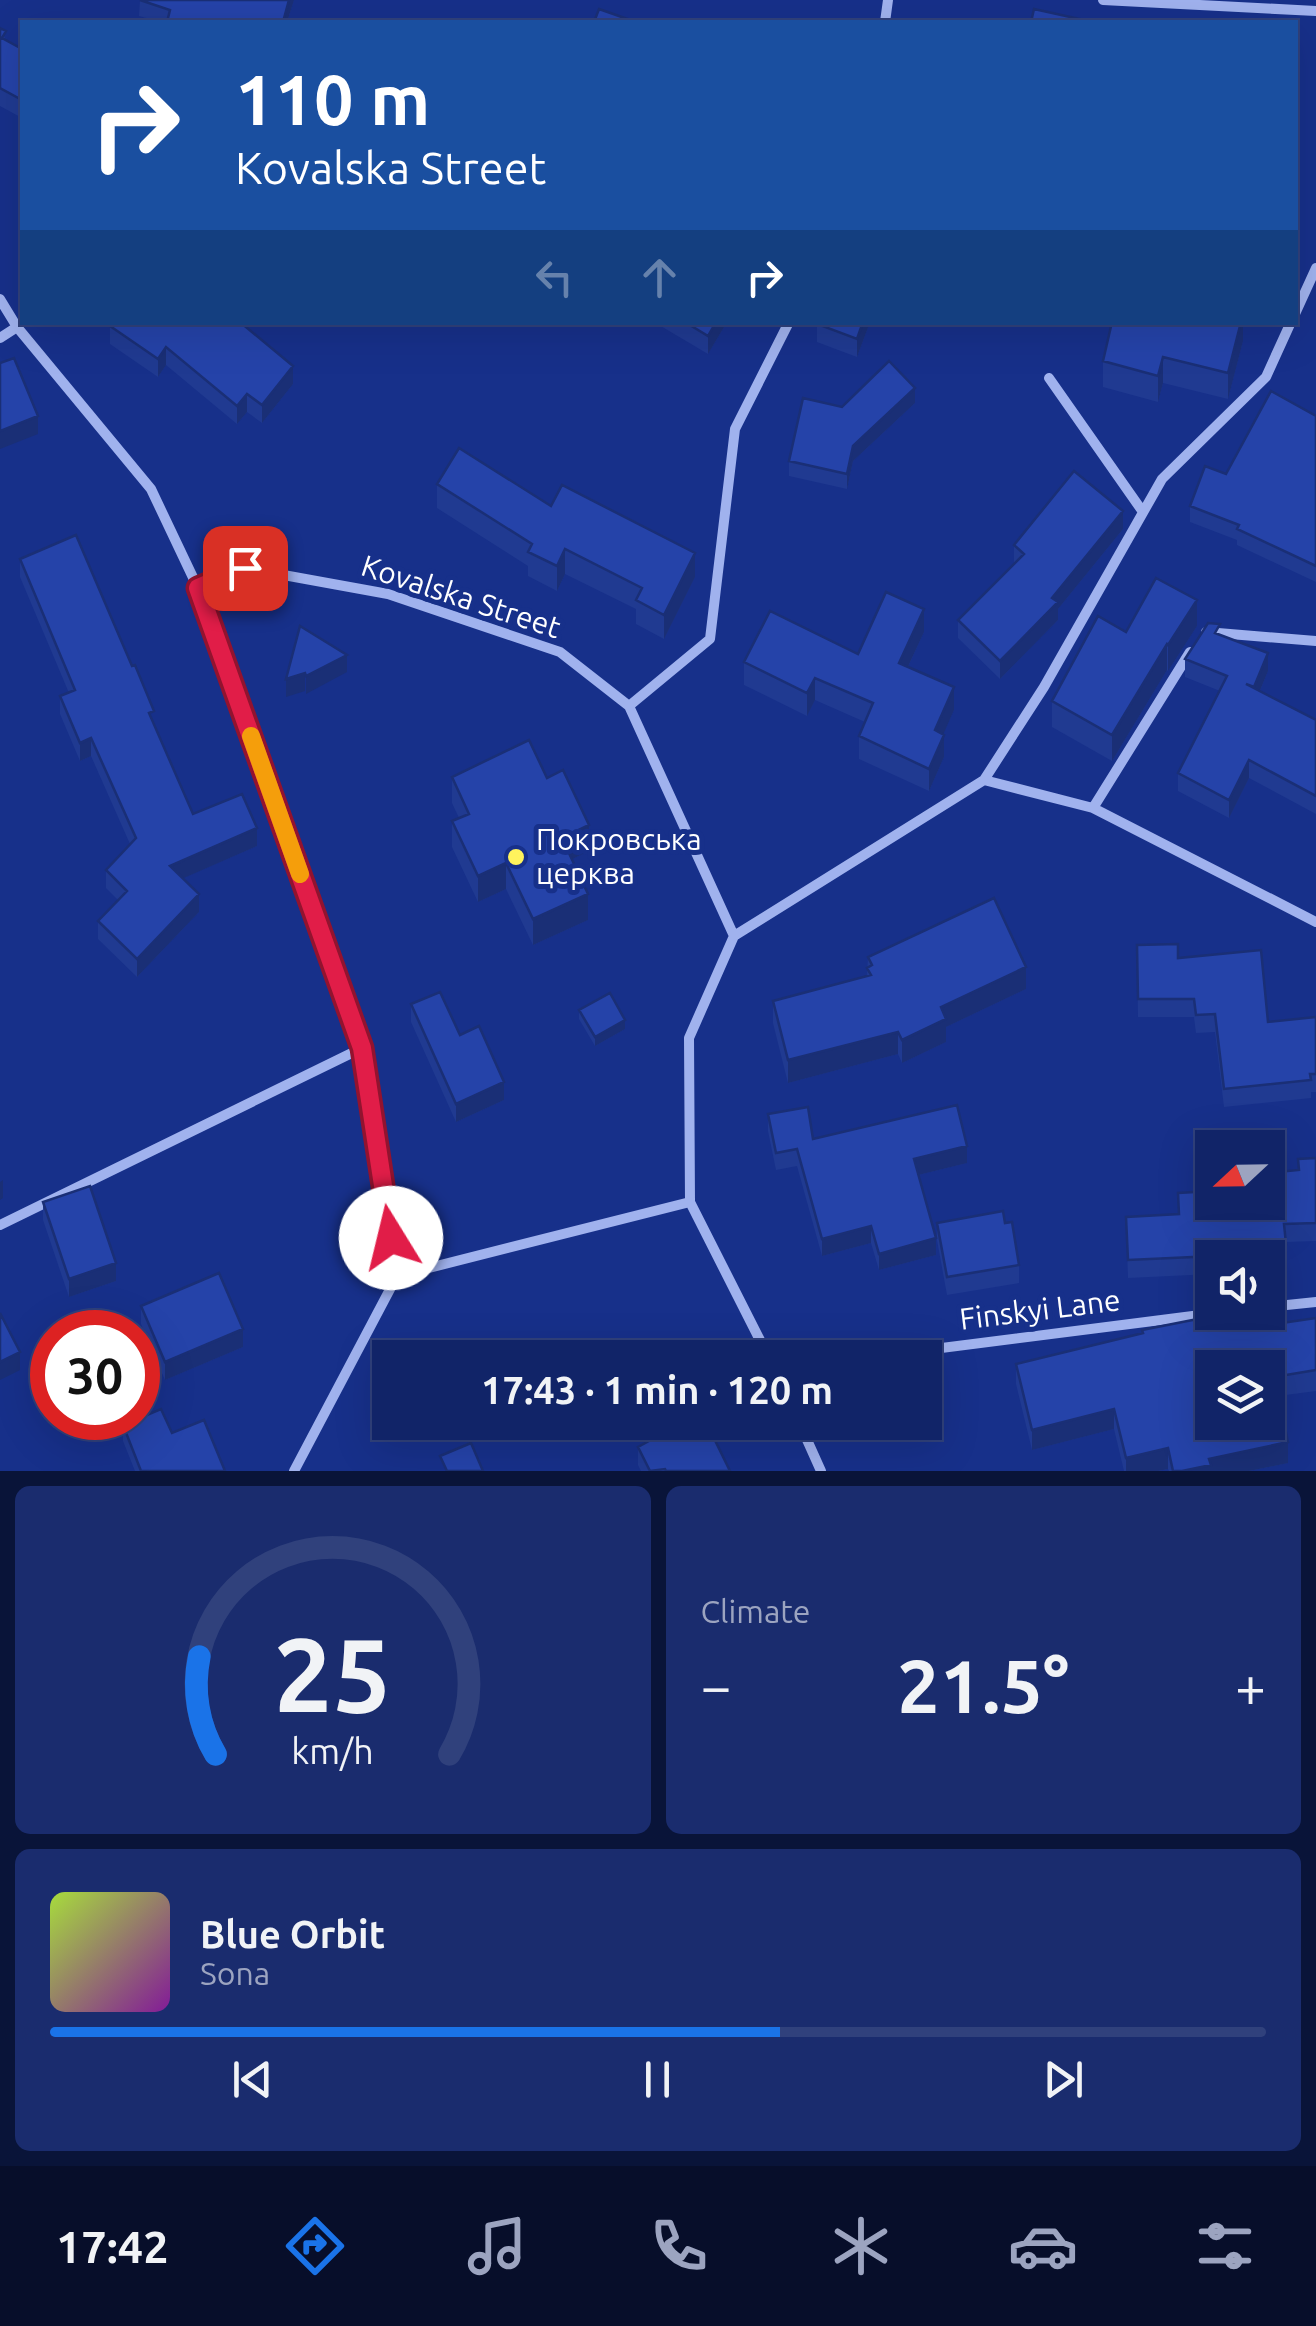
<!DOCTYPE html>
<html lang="en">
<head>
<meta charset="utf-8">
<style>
	body { margin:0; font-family:Ubuntu,sans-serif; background:#1a2c6e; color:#f1f3f6; height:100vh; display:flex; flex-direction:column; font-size:38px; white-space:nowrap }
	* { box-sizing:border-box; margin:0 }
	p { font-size:32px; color:#9ca4c0 }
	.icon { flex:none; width:55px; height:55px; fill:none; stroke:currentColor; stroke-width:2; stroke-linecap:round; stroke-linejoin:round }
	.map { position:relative; height:1471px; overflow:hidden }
	.panel { display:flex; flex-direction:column; gap:15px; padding:15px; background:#091439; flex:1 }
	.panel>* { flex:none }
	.hud { position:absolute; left:20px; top:20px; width:1278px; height:305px; border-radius:0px; box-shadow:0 10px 40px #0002,0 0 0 2px #30417c; background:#1a4fa0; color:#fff; overflow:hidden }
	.needle { width:65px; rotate:248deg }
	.controls { position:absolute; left:1195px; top:1130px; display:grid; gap:20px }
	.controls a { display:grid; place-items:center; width:90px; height:90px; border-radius:0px; background:#112468; box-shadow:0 10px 40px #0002,0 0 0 2px #30417c; font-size:50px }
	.speed { position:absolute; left:30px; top:1310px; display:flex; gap:20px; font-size:50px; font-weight:700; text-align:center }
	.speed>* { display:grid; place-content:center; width:130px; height:130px; border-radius:50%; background:#112468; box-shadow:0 10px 40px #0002,0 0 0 2px #30417c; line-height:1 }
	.speed .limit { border:15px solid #d22; background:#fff; color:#111 }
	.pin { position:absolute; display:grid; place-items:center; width:85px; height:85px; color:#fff; margin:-42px; border-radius:20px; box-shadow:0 5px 15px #0006 }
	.me { position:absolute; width:110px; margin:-55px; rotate:351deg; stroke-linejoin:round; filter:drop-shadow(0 0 8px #0008) }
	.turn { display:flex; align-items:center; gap:35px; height:210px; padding:0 50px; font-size:45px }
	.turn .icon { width:130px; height:130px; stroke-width:2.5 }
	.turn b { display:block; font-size:70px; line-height:85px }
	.lanes { display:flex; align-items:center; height:95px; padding:0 50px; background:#0003; justify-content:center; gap:50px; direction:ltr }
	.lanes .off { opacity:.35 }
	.big { font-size:75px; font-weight:600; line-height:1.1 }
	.panel .card { flex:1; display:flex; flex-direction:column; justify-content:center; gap:15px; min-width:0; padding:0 35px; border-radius:15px; background:#1a2c6e }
	.panel .dial { align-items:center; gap:0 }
	.dial svg { height:260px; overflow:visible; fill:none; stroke:#30417c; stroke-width:7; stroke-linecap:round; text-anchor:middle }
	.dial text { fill:#f1f3f6; stroke:none }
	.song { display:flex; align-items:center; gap:30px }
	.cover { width:120px; height:120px; border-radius:15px; background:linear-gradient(135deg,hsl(80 70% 55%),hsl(290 70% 35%)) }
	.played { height:10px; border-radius:5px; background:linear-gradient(90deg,#1a73e8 60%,#30417c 60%) }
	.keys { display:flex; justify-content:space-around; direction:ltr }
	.heat { display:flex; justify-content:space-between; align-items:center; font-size:55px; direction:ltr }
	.panel .tiles { flex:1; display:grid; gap:15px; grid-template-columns:1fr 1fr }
	.card:last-child { grid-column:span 2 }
	.trip { position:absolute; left:372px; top:1340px; width:570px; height:100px; border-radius:0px; background:#112468; box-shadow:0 10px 40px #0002,0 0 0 2px #30417c; font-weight:600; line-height:100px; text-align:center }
	.dock { display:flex; height:160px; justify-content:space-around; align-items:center; background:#070e2a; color:#9ca4c0 }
	.dock .icon { width:70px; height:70px }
	.dock .current { color:#1a73e8 }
	.dock b { font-size:45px; color:#f1f3f6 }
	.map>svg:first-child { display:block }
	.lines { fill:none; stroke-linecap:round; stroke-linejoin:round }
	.minor { stroke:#a0b2ee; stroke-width:10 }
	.wall { fill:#203a91 }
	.shaded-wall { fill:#1a2f76 }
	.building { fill:#2543a9; stroke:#1a2f76; stroke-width:2.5; fill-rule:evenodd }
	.route-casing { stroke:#92132f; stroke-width:25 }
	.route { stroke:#e11d48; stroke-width:18 }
	.slow { stroke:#f59e0b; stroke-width:18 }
	.poi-dot { fill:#fff35d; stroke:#17308a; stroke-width:4 }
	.labels { text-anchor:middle; stroke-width:10; stroke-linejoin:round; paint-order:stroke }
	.street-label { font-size:30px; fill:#fff; stroke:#17308a }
	.poi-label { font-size:30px; fill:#fff; stroke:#17308a; text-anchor:start }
</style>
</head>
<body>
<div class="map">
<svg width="1316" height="1471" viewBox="0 0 1316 1471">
	<rect width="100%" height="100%" fill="#17308a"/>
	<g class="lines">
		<path class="minor" d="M1103,0L1316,11
			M885,22L888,0
			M0,299L17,327L151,489L198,588L362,1048L397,1276
			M1295,314L1316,268
			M0,338L17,327
			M1049,378L1143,512
			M198,588L245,568L388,594L560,652L629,706L734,936
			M1206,632L1316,641
			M629,706L710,639L735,429L789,322
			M984,780L1093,808L1316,922
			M1093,808L1190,652
			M734,936L984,780L1044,687L1162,479L1266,377L1291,322
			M690,1202L689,1038L734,936
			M0,1225L362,1048
			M397,1276L690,1202L769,1358
			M1268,1307L1316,1302
			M863,1358L1224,1312
			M799,1422L821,1471
			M294,1471L397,1276"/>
	</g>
	<path class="wall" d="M140,0H294L287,22H161L139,16Z
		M0,28L6,40L22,49V118L0,106Z
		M654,322H727L708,354Z
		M870,322L857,357L817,342V324Z
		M1243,322V341L1228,399L1163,383L1158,402L1103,387V361Z
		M110,326L293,384L262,423L247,412L237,424L166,365L158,377L110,344Z
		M915,403L853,461L847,489L789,476V461L842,407Z
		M1316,416V582L1237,545V540L1190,522V506L1226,474Z
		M437,484L551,506L695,577L664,639L636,624V609L565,574L557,591L528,576V566L437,508Z
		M1123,529L1058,609V620L1000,679L958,638V620L1014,563V545Z
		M20,559L154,725L193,814L257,846L183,878L199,912L137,977L98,939V921L118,900L106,888V870L130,844L91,756L80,761L60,714V696L69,693L20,577Z
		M1197,626L1168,671L1167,670L1112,761L1052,727V701L1126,632Z
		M924,632L908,667L954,710L943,734L944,757L929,791L859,759V736L865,722L815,700L807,716L744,685V662L858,654Z
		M1220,634L1268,671L1260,691L1316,720V814L1249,778L1229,818L1178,791V773L1220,691L1185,677V659Z
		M452,777L547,778L589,851L572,859L588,920L533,945L506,889L478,902L452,847V821L459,818L452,803Z
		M1137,945L1178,958L1268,1022L1316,1017V1092H1311V1098L1224,1107L1215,1032L1196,1033L1194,1017H1138Z
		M868,957L1026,989L946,1027V1042L902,1063L898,1054L788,1083L773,1023V1001L867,976Z
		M411,1004L460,1035L504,1100L456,1122L411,1022Z
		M579,1010L625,1029L595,1046L579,1019Z
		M768,1114L813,1139L967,1163L918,1175L936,1255L879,1270L871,1243L822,1256L797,1166L776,1170L768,1131Z
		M1316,1158V1241L1286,1242V1262L1268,1264V1258H1212V1274L1128,1278L1126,1217L1178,1214V1193L1212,1202L1298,1170Z
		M43,1202L116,1281L69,1297L43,1220Z
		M937,1223H1005L1019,1265V1283L947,1295L937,1240Z
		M141,1306L243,1347L165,1380L141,1324Z
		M1316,1318V1391L1278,1396L1288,1463L1249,1471H1169L1168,1469L1158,1471H1124L1114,1429L1032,1450L1016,1384V1364Z
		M643,1422H706L730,1471H641L638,1465V1447L651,1440Z
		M123,1425L172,1433L225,1471H135L123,1441Z"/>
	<path class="shaded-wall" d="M289,0H294L287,22H283Z
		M716,322H727L708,354V336Z
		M863,322H870L857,357V339Z
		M1241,322H1243V341L1228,399V373Z
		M166,347V365L158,377V359Z
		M1163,357V383L1158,402V376Z
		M293,366V384L262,423V405Z
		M915,388V403L853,461L847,489V474L853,446Z
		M247,394V412L237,424V406Z
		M38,416V434L0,449V431Z
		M1123,511V529L1058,609V620L1000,679V661Z
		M565,549V574L557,591V566Z
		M695,553V577L664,639V615Z
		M1197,600V626L1168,671V645Z
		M924,609V632L899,686V663Z
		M1167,644V670L1112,761V735Z
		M1268,653V671L1254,705V687Z
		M347,655V672L306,694V676Z
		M305,673V691L286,697V679Z
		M815,678V700L807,716V693Z
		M954,687V710L935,753V730Z
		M944,735V757L929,791V769Z
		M91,738V756L80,761V743Z
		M1249,760V778L1229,818V800Z
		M589,825V851L562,864V838Z
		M257,828V846L170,884V866Z
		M506,863V889L478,902V876Z
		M199,894V912L137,977V959Z
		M588,894V920L533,945V919Z
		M1026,967V989L946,1027V1042L902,1063V1040L941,1007Z
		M625,1020V1029L595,1046V1037Z
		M898,1032V1054L788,1083V1060Z
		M504,1082V1100L456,1122V1104Z
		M967,1146V1163L914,1176V1159Z
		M3,1180V1198L0,1200V1182Z
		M871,1226V1243L822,1256V1239Z
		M936,1238V1255L879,1270V1254Z
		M116,1263V1281L69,1297V1279Z
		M243,1329V1347L165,1380V1362Z
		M20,1352V1370L0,1380V1362Z
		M1114,1409V1429L1032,1450V1430Z
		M1288,1442V1463L1249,1471H1182L1209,1459Z
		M1168,1448V1469L1158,1471H1126V1458Z"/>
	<path class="building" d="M140,0H289L283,22H215L208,20L207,22H167L170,10Z
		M599,9L636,22H594Z
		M1034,9L1093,22H1031Z
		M0,28L6,31L2,38L22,49V100L0,88Z
		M113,322H240L293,366L262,405L247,394L237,406L166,347L158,359L110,326Z
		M685,322H716L708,336Z
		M817,322H863L857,339L817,324Z
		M1112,322H1241L1228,373L1163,357L1158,376L1103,361Z
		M14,358L38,416L0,431V363Z
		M889,361L915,388L853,446L847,474L789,461L803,398L842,407Z
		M1271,391L1316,416V566L1237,529L1239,525L1190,506L1205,466L1226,474Z
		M459,448L551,506L562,485L695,553L664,615L636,600L642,588L565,549L557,566L528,552L532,544L437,484Z
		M1074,471L1123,511L1052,598L1058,602L1000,661L958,620L1024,554L1014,545Z
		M76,535L132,666L135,665L154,711L149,713L193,814L242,794L257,828L170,866L199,894L137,959L98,921L127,891L106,870L136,838L91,738L80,743L60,696L75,690L20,559Z
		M1156,578L1197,600L1168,645L1167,644L1112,735L1052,701L1098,616L1126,632Z
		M886,592L924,609L899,663L954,687L935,730L944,735L929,769L859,736L873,703L815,678L807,693L744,662L770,611L858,654Z
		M1208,623L1220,624L1215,633L1268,653L1254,687L1246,684L1316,720V796L1249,760L1229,800L1178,773L1227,676L1185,659Z
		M300,626L347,655L306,676L305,673L286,679Z
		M529,740L547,778L563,770L589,825L562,838L588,894L533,919L506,863L478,876L452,821L469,814L452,777Z
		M994,898L1026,967L941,1007L946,1019L902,1040L898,1032L788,1060L773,1001L871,975L867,968L872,965L868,957Z
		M1178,944V958L1261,950L1268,1022L1316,1017V1074H1310L1311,1080L1224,1089L1215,1014L1196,1015L1194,999H1138L1137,945Z
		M440,992L460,1035L479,1026L504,1082L456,1104L411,1004Z
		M610,993L625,1020L595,1037L579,1010Z
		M957,1105L967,1146L914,1159L936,1238L879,1254L871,1226L822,1239L797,1149L776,1153L768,1114L808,1107L813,1139Z
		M1316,1158V1223L1284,1224L1286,1244L1215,1252V1256L1128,1260L1126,1217L1179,1214L1178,1193L1212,1191V1202H1268V1173L1299,1170L1298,1159Z
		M90,1186L116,1263L69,1279L43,1202Z
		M1003,1211L1005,1223L1012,1222L1019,1265L947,1277L937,1223Z
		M219,1273L243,1329L165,1362L141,1306Z
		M1233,1312H1259L1262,1326L1316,1318V1370L1274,1377L1288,1442L1209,1459L1211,1465L1182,1471H1173L1168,1448L1126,1458L1114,1409L1032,1430L1016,1364L1143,1333L1142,1330ZM1212,1368H1268V1422H1212Z
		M0,1313L20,1352L0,1362Z
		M161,1409L172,1433L204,1420L225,1471H141L123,1425Z
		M651,1422H706L730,1471H666L665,1469L650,1471L638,1447L658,1436Z
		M471,1443L483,1471H447L440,1456Z"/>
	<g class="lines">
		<g class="route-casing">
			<path id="route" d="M245,568L198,588L362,1048L391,1238"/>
		</g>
		<use href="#route" class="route"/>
		<path class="slow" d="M251,736L300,874"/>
	</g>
	<circle class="poi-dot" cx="516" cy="857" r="10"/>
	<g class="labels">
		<g class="street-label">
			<text transform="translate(461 597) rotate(18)" y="10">Kovalska Street</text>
			<text transform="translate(1040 1310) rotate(-7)" y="10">Finskyi Lane</text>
		</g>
		<g class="poi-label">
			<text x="536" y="850">Покровська<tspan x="536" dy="34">церква</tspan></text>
		</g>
	</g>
</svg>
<div class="controls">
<a><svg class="needle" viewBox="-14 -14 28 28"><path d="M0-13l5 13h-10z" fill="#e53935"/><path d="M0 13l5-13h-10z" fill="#9ca4c0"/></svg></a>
<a><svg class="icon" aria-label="sound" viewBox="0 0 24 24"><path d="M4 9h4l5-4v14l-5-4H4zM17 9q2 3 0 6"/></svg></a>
<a><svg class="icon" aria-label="layers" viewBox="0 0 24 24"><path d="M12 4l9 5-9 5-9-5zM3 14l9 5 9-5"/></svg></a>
</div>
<div class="speed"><div class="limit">30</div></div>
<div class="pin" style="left:245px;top:568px;background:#d93025"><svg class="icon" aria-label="arrive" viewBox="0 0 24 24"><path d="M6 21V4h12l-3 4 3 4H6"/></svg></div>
<svg class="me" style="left:391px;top:1238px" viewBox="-20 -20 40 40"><circle r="19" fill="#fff"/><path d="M0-13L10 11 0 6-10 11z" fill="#e11d48"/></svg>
<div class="trip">17:43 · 1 min · 120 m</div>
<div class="hud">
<div class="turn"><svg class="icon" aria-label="right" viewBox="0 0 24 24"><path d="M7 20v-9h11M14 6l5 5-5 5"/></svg><div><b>110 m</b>Kovalska Street</div></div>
<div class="lanes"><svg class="icon off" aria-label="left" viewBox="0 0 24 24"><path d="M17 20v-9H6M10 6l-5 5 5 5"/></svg><svg class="icon off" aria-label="ahead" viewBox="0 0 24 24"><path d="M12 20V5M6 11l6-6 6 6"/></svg><svg class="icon" aria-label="right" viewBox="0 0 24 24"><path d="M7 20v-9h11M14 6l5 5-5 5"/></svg></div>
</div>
</div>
<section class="panel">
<div class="tiles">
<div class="card dial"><svg viewBox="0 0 100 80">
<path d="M14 69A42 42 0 1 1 86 69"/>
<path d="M14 69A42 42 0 0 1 9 39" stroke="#1a73e8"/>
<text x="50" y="56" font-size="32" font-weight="700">25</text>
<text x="50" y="72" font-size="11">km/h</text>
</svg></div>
<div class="card"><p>Climate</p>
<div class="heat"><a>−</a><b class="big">21.5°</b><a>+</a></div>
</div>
<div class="card">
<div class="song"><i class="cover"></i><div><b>Blue Orbit</b><p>Sona</p></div></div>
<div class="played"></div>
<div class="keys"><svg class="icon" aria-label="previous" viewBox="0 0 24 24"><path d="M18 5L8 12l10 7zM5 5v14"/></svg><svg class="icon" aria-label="pause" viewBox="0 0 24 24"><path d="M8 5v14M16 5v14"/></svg><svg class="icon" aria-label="next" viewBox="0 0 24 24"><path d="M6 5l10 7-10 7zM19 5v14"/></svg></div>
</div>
</div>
</section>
<nav class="dock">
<b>17:42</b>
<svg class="icon current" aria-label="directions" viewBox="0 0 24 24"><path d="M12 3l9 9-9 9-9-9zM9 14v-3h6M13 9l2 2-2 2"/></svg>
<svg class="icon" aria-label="music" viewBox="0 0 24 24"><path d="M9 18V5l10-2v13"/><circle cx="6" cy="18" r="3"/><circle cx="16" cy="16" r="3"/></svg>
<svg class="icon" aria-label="phone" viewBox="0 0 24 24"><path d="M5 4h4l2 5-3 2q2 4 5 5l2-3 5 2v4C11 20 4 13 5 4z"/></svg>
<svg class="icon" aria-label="climate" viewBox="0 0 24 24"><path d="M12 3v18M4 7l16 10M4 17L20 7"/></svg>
<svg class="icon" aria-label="car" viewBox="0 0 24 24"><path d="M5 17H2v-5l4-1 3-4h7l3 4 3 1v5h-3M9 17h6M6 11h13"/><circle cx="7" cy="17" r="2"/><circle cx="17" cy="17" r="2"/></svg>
<svg class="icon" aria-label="filters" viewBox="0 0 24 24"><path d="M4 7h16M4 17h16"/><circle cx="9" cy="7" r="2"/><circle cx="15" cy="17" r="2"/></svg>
</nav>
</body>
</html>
